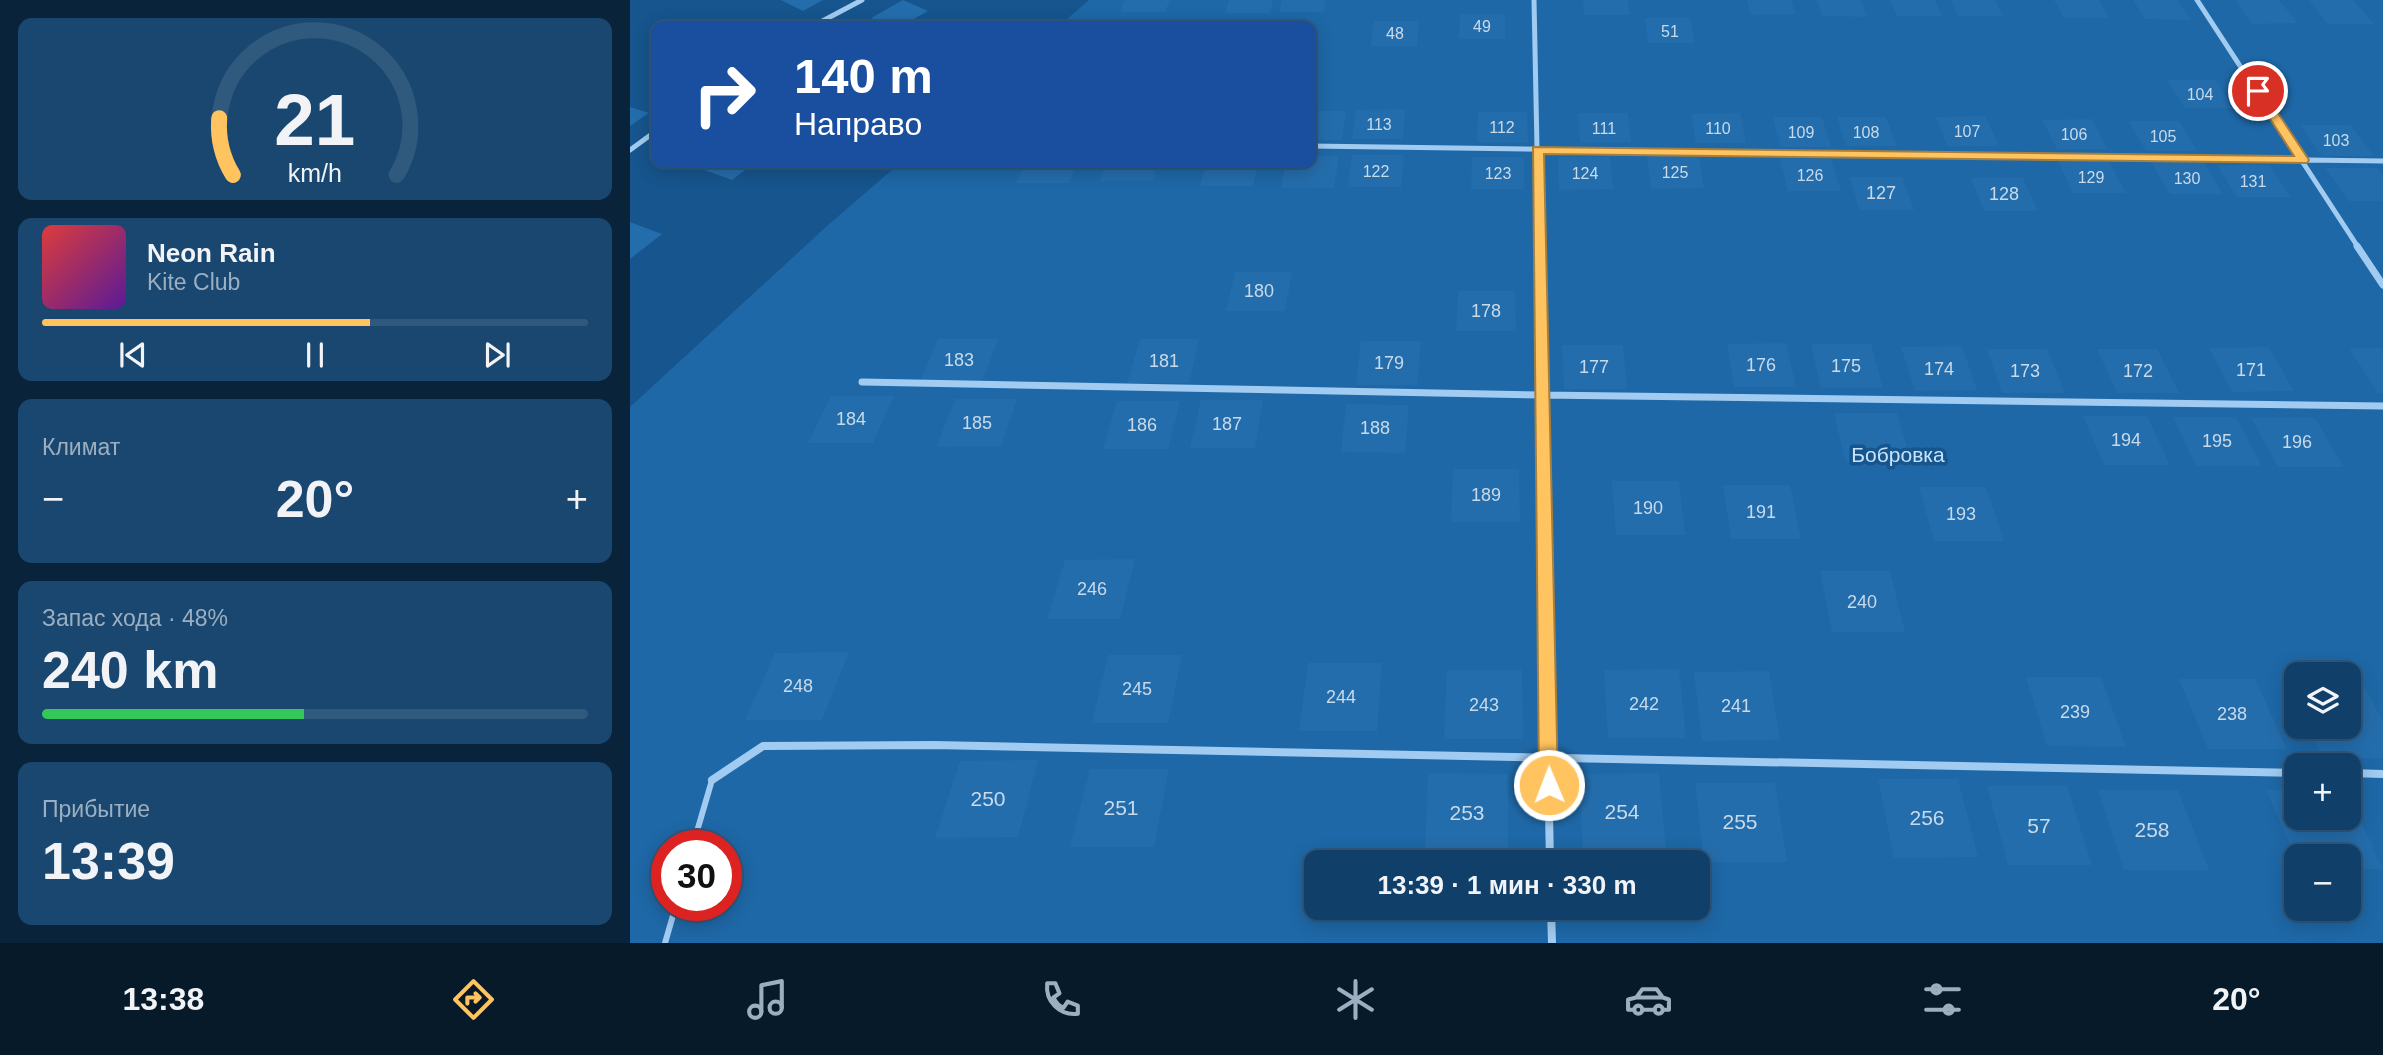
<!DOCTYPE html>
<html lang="ru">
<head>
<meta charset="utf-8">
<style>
	body { margin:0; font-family:Arial,sans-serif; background:#194770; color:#f1f3f6; height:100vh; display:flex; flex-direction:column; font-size:26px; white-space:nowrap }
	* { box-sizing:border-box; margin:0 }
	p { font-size:23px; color:#9cafc1 }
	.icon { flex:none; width:38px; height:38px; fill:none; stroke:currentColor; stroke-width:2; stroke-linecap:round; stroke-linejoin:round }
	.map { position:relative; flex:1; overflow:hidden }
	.details { display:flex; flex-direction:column; gap:18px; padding:18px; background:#09233a; width:630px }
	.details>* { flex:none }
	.banner { position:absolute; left:21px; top:21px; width:665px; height:147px; border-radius:14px; box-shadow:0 4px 18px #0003,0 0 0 2px #30597e; background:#1a4fa0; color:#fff; overflow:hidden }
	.controls { position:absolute; left:1654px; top:662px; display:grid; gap:14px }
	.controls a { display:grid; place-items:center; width:77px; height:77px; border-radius:14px; background:#10406a; box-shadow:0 4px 18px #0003,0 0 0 2px #30597e; font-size:35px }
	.speed { position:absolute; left:21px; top:830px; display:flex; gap:14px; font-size:35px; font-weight:700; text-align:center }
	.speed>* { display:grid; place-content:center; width:91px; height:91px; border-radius:50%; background:#10406a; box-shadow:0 4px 18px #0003,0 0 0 2px #30597e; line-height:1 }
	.speed .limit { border:10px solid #d22; background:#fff; color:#111 }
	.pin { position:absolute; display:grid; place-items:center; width:60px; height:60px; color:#fff; margin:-30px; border:4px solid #fff; border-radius:50%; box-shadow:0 2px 7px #0007 }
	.me { position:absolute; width:77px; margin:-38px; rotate:359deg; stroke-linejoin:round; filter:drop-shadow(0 0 5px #0008) }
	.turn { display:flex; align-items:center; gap:24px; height:147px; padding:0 28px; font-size:32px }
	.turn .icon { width:91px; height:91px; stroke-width:2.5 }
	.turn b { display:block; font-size:49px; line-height:60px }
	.big { font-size:52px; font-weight:700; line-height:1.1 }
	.details .tile { flex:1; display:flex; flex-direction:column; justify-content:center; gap:10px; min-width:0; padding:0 24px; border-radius:14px; background:#194770 }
	.details .dial { align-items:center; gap:0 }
	.dial svg { height:182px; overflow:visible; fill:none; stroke:#30597e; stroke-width:7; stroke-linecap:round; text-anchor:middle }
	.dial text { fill:#f1f3f6; stroke:none }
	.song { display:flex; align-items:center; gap:21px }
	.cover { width:84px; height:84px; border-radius:10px; background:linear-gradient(135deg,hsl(0 70% 55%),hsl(270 70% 35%)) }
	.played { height:7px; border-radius:4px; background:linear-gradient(90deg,#ffc35f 60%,#30597e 60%) }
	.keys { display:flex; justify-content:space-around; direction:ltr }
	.heat { display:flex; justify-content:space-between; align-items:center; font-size:38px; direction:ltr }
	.charge { height:10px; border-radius:5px; background:linear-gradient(90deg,#34c759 48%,#30597e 0) }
	.trip { position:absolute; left:674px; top:850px; width:406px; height:70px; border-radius:14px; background:#10406a; box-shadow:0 4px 18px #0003,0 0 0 2px #30597e; font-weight:700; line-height:70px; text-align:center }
	.dock { display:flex; height:112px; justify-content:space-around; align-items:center; background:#061a2a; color:#9cafc1 }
	.dock .icon { width:49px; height:49px }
	.dock .on { color:#ffc35f }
	.dock b { font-size:32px; color:#f1f3f6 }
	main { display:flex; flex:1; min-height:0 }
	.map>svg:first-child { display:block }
	.green { fill:#1e68a7; fill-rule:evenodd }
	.building { fill:#246dac }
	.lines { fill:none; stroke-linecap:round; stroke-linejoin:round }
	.lane { stroke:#a1cbf0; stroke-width:6 }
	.street-far2 { stroke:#a1cbf0; stroke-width:5 }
	.street-far1 { stroke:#a1cbf0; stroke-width:7 }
	.street { stroke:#a1cbf0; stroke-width:8 }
	.route { fill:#ffc35f; stroke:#a67f3e; stroke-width:2 }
	.labels { text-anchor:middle; stroke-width:7; stroke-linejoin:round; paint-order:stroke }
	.far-number-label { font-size:16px; fill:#c8daea }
	.number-label { font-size:18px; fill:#c8daea }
	.park-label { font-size:21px; fill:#c7e3fb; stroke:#16558d }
	.near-number-label { font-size:21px; fill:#c8daea }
</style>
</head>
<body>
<main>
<section class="details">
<div class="tile dial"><svg viewBox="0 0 100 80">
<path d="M14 69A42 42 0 1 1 86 69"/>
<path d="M14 69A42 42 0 0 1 8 44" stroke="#ffc35f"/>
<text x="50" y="56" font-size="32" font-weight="700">21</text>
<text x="50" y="72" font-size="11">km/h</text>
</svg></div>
<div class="tile">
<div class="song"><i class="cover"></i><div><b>Neon Rain</b><p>Kite Club</p></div></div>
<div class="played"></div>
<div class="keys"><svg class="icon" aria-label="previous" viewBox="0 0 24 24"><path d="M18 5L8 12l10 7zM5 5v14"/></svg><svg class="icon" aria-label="pause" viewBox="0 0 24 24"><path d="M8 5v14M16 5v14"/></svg><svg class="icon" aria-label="next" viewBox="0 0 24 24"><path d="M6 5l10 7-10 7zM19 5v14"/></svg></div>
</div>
<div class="tile"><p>Климат</p>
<div class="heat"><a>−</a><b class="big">20°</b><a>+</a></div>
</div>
<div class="tile"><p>Запас хода · 48%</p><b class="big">240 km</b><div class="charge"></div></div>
<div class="tile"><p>Прибытие</p><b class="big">13:39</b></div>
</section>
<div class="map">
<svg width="1753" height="943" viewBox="0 0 1753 943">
	<rect width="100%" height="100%" fill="#16558d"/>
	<path class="green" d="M459,0H1753V943H0V407L198,225L270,163H681V26H429ZM1666,674H1718V726H1666ZM1666,765H1718V817H1666ZM37,845H96V905H37ZM1666,856H1718V908H1666ZM686,863H1068V908H686Z"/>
	<path class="building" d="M151,0H193L173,11Z
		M273,0L298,11L271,26H259L241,18Z
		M495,0H540L535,12H490Z
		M599,0H643L640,13H595Z
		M652,0H696L694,12H649Z
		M953,0H998L999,15H954Z
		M1117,0H1161L1166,14L1121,15Z
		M1187,0H1231L1237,17L1192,16Z
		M1260,0H1305L1312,16H1267Z
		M1321,0H1365L1373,16H1328Z
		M1424,0H1469L1480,18H1434Z
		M1503,0H1547L1561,20L1515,19Z
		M1605,0H1649L1668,23L1622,24Z
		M1679,0H1723L1744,24H1698Z
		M830,14H875V39H829Z
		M1015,18H1060L1065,43H1018Z
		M744,21H789L787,46H741Z
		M1537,80H1585L1604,108H1555Z
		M0,107L19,113L0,126Z
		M775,109L773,139H722L726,110Z
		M681,111H716L712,140H681Z
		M848,112H897L898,142H847Z
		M948,113H998L1001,142L950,143Z
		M1110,113L1116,143H1066L1061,114Z
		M1355,116L1369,146H1317L1306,117Z
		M1143,117H1192L1201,147H1150Z
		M1207,117H1256L1267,146H1216Z
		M1462,119L1477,149H1427L1412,120Z
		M1499,121H1549L1567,151H1516Z
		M1670,125H1720L1744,156H1692Z
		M722,155H774L771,187H718Z
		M681,156H709L704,188H651L656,163H681Z
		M1017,156H1069L1074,188L1021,189Z
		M842,157H894V189H841Z
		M928,157H980L983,189L929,190Z
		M1150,159H1201L1211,191H1158Z
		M1428,161H1479L1496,193H1443Z
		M1521,162H1573L1593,194H1540Z
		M77,163H124L102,180L69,168Z
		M395,163H447L439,183H386Z
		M476,163H528L522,181H470Z
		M576,163H628L623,186H570Z
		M1587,165H1639L1661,197H1607Z
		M1695,168H1747L1753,176V201H1719Z
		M1220,177H1272L1284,210H1229Z
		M1341,178H1393L1408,211H1354Z
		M0,222L32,234L0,259Z
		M605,272H662L655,311H596Z
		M828,291H885L886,331H826Z
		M308,339H368L352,382H290Z
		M510,339H569L559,383H497Z
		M731,341H791L787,385H726Z
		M1156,343L1166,387H1104L1097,344Z
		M1181,344H1241L1253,388H1191Z
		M932,345H993L997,389H934Z
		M1332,346L1347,390L1285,391L1271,347Z
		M1639,347L1664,391L1602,392L1579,348Z
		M1719,348H1753V393H1748Z
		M1357,349H1417L1435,393H1372Z
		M1467,349H1527L1549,393H1487Z
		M201,396H264L243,443H178Z
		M325,399H387L371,446L306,447Z
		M571,400H633L625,448H560Z
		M487,401H550L538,449H473Z
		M716,404L779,405L775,453L711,452Z
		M1204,413H1267L1281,461H1215Z
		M1453,416H1517L1540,465H1474Z
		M1543,417H1606L1632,466H1566Z
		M1621,418H1685L1714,467H1648Z
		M823,469H889L890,522H821Z
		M982,481H1049L1055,535H986Z
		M1093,485H1160L1171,539H1101Z
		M1289,487H1356L1374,541H1304Z
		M505,559L490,619H417L435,560Z
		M1190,571H1260L1275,632H1202Z
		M219,652L192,720H115L145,653Z
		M478,655H552L538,723H462Z
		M678,663H752L747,731H669Z
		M1049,669L1056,738H978L974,670Z
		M817,670H892L893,739H814Z
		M1139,671L1150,740L1072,741L1064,672Z
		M1396,677H1471L1496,747L1417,746Z
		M1549,679H1625L1657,749H1578Z
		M1718,688H1735L1753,722V758H1692L1678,726H1718Z
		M408,760L388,837L305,838L330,761Z
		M460,769H539L524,847H440Z
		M798,773L878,774V852L795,851Z
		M1029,773L1036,851L953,852L949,774Z
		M1248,779H1328L1348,857L1264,858Z
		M1065,783H1145L1157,862H1074Z
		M1357,786H1437L1462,865H1378Z
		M1468,790H1548L1579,870H1494Z
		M1636,790H1666V817H1718V793L1753,869H1718V856H1665Z"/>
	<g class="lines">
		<path class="lane" d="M63,845L82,780
			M35,943L46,905"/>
		<path class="street-far2" d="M904,0L909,247
			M1567,0L1728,247
			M183,26L232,0
			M681,146L1753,161
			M0,150L26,131"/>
		<path class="street-far1" d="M909,246L914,556
			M1727,246L1753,285
			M232,382L911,395L1753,406"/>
		<path class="street" d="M914,555L920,863
			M1718,773L1753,774
			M82,780L133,746L304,745L1666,773
			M921,908L922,943"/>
	</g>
	<path class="route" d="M1623,89H1632L1679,160L1677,163L914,154L928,785L926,792L919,795L912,792L909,785L903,147L1664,156L1622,91Z"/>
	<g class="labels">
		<g class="far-number-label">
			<text x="852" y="32">49</text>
			<text x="1040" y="37">51</text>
			<text x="765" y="39">48</text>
			<text x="1570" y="100">104</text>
			<text x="749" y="130">113</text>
			<text x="872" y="133">112</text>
			<text x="974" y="134">111</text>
			<text x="1088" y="134">110</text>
			<text x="1337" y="137">107</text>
			<text x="1171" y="138">109</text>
			<text x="1236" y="138">108</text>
			<text x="1444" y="140">106</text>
			<text x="1533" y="142">105</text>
			<text x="1706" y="146">103</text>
			<text x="746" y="177">122</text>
			<text x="1045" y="178">125</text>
			<text x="868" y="179">123</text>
			<text x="955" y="179">124</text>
			<text x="1180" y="181">126</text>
			<text x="1461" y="183">129</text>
			<text x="1557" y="184">130</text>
			<text x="1623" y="187">131</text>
		</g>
		<g class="number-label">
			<text x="1251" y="199">127</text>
			<text x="1374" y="200">128</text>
			<text x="629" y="297">180</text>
			<text x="856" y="317">178</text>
			<text x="329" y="366">183</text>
			<text x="534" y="367">181</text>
			<text x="759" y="369">179</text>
			<text x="1131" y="371">176</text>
			<text x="1216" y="372">175</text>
			<text x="964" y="373">177</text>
			<text x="1309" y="375">174</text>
			<text x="1621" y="376">171</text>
			<text x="1395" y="377">173</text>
			<text x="1508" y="377">172</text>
			<text x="221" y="425">184</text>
			<text x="347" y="429">185</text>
			<text x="597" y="430">187</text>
			<text x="512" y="431">186</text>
			<text x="745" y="434">188</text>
			<text x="1496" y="446">194</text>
			<text x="1587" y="447">195</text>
			<text x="1667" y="448">196</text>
			<text x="856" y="501">189</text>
			<text x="1018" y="514">190</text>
			<text x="1131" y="518">191</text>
			<text x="1331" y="520">193</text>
			<text x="462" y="595">246</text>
			<text x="1232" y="608">240</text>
			<text x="168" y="692">248</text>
			<text x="507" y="695">245</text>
			<text x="711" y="703">244</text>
			<text x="1014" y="710">242</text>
			<text x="854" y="711">243</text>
			<text x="1106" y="712">241</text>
			<text x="1445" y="718">239</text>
			<text x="1602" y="720">238</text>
		</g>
		<g class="park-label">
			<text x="1268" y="462">Бобровка</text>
		</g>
		<g class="near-number-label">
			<text x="358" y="806">250</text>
			<text x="491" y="815">251</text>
			<text x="992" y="819">254</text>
			<text x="837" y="820">253</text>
			<text x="1297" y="825">256</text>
			<text x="1110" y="829">255</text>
			<text x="1409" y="833">57</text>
			<text x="1522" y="837">258</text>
		</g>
	</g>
</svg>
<div class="controls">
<a><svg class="icon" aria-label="layers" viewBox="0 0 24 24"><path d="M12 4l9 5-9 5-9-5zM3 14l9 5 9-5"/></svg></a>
<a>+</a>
<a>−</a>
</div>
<div class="speed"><div class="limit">30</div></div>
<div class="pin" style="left:1628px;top:91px;background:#d93025"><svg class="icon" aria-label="arrive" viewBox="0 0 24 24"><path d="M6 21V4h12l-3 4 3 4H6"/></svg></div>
<svg class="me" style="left:919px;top:785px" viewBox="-20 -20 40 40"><circle r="17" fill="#ffc35f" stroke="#fff" stroke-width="3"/><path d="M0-11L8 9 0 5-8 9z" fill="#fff"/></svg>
<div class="trip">13:39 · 1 мин · 330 m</div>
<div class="banner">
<div class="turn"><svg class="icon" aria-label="right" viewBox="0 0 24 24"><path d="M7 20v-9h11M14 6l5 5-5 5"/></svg><div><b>140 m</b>Направо</div></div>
</div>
</div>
</main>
<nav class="dock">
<b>13:38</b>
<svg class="icon on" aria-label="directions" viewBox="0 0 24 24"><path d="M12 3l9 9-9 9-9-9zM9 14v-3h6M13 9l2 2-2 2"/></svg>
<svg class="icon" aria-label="music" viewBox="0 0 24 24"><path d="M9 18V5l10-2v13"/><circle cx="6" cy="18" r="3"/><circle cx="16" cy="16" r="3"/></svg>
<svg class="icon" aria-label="phone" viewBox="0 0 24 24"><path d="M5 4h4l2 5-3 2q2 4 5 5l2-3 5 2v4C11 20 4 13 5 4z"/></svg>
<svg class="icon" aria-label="climate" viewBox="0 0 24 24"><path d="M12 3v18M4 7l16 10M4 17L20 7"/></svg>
<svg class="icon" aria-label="car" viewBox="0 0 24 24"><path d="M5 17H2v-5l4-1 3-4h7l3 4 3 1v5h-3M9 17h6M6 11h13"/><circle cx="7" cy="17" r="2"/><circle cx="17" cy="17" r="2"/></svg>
<svg class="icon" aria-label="filters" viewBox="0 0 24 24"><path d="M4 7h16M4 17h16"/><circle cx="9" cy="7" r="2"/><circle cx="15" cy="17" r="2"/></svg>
<b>20°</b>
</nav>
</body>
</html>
